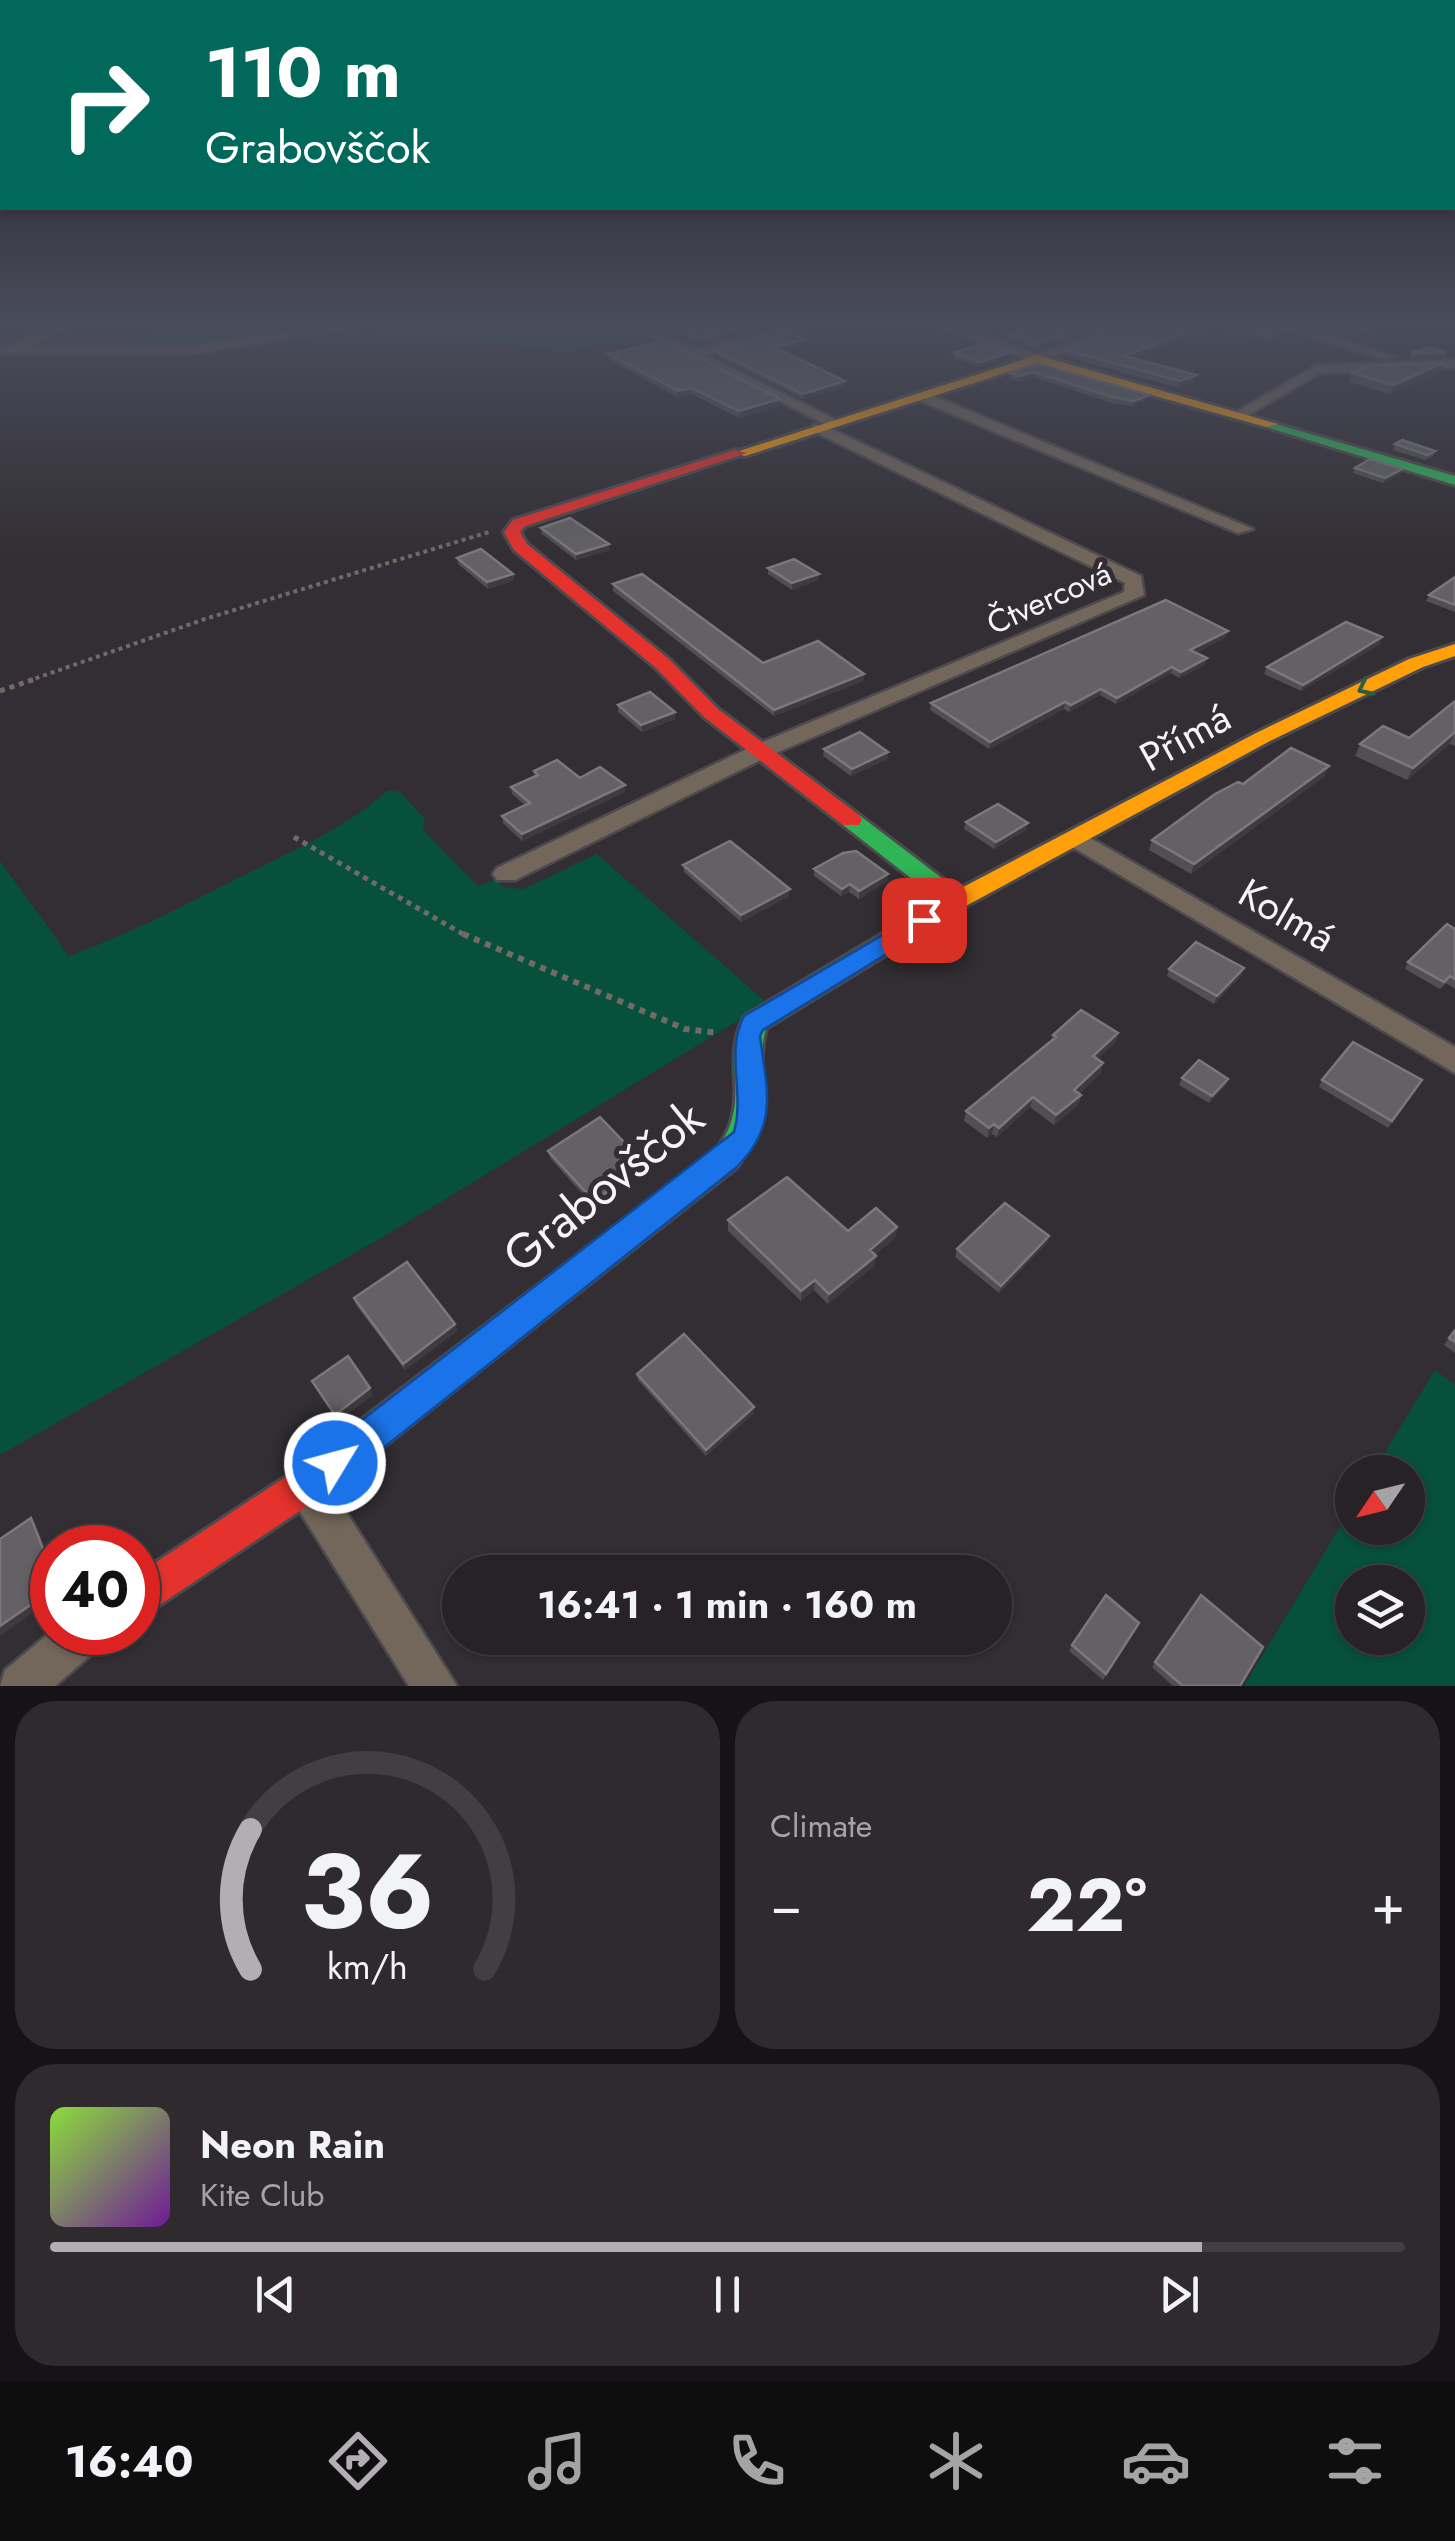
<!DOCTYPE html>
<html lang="en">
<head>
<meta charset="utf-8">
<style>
	body { margin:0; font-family:Jost,sans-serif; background:#2e2a2e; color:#f1f3f6; height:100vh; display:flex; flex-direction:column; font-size:38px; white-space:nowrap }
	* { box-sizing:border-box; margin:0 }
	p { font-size:32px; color:#a4a4a7 }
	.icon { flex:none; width:55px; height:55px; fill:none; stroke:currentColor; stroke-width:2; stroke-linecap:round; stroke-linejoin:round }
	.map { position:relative; height:1686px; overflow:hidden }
	.sheet { display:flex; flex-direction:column; gap:15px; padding:15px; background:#151315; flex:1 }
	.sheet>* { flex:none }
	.guide { position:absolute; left:0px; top:0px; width:1455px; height:210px; box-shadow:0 2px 8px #0004,0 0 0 2px #423f43; background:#00695c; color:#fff; overflow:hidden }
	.needle { width:65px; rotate:235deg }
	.tools { position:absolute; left:1335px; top:1455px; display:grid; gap:20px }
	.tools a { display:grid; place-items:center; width:90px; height:90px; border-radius:50%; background:#262226; box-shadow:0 2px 8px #0004,0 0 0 2px #423f43; font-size:50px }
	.speed { position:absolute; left:30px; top:1525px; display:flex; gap:20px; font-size:50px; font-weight:700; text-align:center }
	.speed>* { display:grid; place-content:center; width:130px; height:130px; border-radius:50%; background:#262226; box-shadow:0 2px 8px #0004,0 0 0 2px #423f43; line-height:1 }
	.speed .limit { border:15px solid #d22; background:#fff; color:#111 }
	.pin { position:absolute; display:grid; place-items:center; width:85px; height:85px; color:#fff; margin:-42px; border-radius:20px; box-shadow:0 5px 15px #0006 }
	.me { position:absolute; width:110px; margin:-55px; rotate:53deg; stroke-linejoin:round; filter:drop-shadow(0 0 8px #0008) }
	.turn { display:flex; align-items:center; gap:35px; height:210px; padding:0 40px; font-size:45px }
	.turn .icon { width:130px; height:130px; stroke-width:2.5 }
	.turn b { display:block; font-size:70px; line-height:85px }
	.big { font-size:75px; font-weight:700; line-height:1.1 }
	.sheet .card { flex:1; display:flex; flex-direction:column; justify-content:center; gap:15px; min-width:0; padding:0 35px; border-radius:40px; background:#2e2a2e }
	.sheet .dial { align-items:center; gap:0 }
	.dial svg { height:260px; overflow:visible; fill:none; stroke:#423f43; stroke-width:7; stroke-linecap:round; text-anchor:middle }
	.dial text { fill:#f1f3f6; stroke:none }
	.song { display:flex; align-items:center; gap:30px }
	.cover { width:120px; height:120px; border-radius:15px; background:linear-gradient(135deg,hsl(90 70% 55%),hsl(280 70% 35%)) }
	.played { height:10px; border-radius:5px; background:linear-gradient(90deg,#b2aeb3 85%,#423f43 85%) }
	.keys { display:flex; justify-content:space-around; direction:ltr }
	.heat { display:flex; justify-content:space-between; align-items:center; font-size:55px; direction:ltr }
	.sheet .tiles { flex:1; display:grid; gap:15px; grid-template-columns:1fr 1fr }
	.card:last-child { grid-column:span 2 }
	.trip { position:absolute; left:442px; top:1555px; width:570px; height:100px; border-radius:50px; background:#262226; box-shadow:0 2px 8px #0004,0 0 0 2px #423f43; font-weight:700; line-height:100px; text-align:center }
	.tab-bar { display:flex; height:160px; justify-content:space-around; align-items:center; background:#0f0e0f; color:#a4a4a7 }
	.tab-bar .icon { width:70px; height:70px }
	.tab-bar .on { color:#b2aeb3 }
	.tab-bar b { font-size:45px; color:#f1f3f6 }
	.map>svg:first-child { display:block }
	.green { fill:#07503b; fill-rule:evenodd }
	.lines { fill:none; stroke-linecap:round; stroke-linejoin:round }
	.street-casing { stroke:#4d4a4e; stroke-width:5 }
	.fast-casing { stroke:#4d4a4e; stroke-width:6 }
	.slow-casing { stroke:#4d4a4e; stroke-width:6 }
	.jam-casing { stroke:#4d4a4e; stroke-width:6 }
	.path-far3 { stroke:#736a65; stroke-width:2.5; stroke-dasharray:2.5 2.5; stroke-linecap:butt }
	.path-far2 { stroke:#736a65; stroke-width:4; stroke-dasharray:4 4; stroke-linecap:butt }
	.path-far1 { stroke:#736a65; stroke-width:5; stroke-dasharray:5 5; stroke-linecap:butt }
	.path { stroke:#736a65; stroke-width:6; stroke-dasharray:6 6; stroke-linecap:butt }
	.street { fill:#73665a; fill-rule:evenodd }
	.fast { fill:#30b455; fill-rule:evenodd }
	.slow { fill:#ff9f0a; fill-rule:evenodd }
	.jam { fill:#e5322d; fill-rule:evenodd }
	.wall { fill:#514f52 }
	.shaded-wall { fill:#3d3b3e }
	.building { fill:#636164; stroke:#7a787b; stroke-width:2.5 }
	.oneway { stroke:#325c40 }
	.route { fill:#1a73e8; stroke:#114b97; stroke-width:2.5 }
	.labels { text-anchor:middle; stroke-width:10; stroke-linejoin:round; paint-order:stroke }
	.far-street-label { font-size:32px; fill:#f7f3f8; stroke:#332d34 }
	.street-label { font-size:40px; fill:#f7f3f8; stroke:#332d34 }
	.near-street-label { font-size:48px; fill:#f7f3f8; stroke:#332d34 }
</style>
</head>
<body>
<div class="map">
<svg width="1455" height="1686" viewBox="0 0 1455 1686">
	<rect width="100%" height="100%" fill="#322e33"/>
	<path class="green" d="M162,325H310L314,336L187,348L131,346Z
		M412,325H627L642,335L565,353L489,342L379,335Z
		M388,790L400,792L425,819L423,830L478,886L496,879L503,887L523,889L597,854L767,1003L388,1234L0,1455V861L69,956C127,935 181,907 236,879C288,853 345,829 388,790Z
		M1435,1370L1455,1385V1686H1244L1352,1507V1528H1408V1472H1373ZM1408,1582V1638H1352V1582Z"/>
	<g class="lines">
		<g class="street-casing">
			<path id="street" d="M54,325H72L29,346H189L335,325H371L189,354H0V346H9Z
				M629,325H646L695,349L793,325H817L706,355L842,423L829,426Z
				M934,325H954L1037,354L1083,338L1077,325H1090L1097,339L1037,363Z
				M1273,325H1294L1397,357L1385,360Z
				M1455,360V368L1320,373L1245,417L1233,414L1317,365Z
				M916,393H926L1253,529L1238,533L916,399Z
				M813,425H823L1141,576L1144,595L769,756L515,880H497L493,874L497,868L753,746L1124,592L1125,583L813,431Z
				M1078,831L1455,1047V1073L1069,845L1066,839Z
				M306,1465L320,1471L457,1686H409L292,1499L286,1485L292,1471Z
				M52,1631L107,1632L100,1647L55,1686H0L5,1670Z"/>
		</g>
		<g class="fast-casing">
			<path id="fast" d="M1266,421L1455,476V485L1266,427Z
				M851,813L859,815L964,895L968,901L964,907L766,1028C751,1089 780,1104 737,1167L481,1369L469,1374L457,1369L452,1358L457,1347L717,1149C754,1098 719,1064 745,1016L939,900L843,825L840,820L843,815Z"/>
		</g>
		<g class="slow-casing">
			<path id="slow" d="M1037,355L1278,424L1266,427L1037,363L745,456L733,453Z
				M1455,644V656L1423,667L1270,741L964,907L956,909L944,901L948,895L1256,733L1409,659Z"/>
		</g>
		<g class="jam-casing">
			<path id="jam" d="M735,450L747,453L525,526L520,532L527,544L670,660L718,709L859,815L862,820L859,825H843L704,717L656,668L514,550L504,532L513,520Z
				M469,1342L481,1347L486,1358L481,1369L319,1498L152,1610L138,1615V1574L293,1472L457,1347Z"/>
		</g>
		<path class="path-far3" d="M415,331L431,325
			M381,333L535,329L619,334"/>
		<path class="path-far2" d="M28,681L205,619L489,532"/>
		<path class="path-far1" d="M0,691L35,679
			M294,837L468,937"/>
		<path class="path" d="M463,934L685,1029L719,1033"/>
		<use href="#street" class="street"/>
		<use href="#fast" class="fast"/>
		<use href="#slow" class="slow"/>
		<use href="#jam" class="jam"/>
	</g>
	<path class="wall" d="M665,325H776L695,345L688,341V337Z
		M1092,325H1283L1290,328L1289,334L1268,342L1215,326L1133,358L1196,375L1194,381L1178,388L1064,356L1065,350L1098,336Z
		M1308,325H1385L1355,339Z
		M1079,330L1078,336L1038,350L1008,340L1009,334Z
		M806,339V344L781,350L845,381V387L803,399L716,356V351Z
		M1446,352L1444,357L1409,358L1411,353Z
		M954,353L1011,357L979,367L954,358Z
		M608,354L780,399V406L739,418L692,394L679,398L609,360Z
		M1443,363L1440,372L1390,394L1349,382L1352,373Z
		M1038,364L1149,395L1147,400L1133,406L1111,403L1034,377L1018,382L1009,378L1010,373Z
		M1395,444L1435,451L1433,456L1425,460L1393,450Z
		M1355,468L1402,469L1400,474L1383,483L1353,473Z
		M541,528L610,550L576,560L542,534Z
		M457,558L513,574L514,580L488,589L458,564Z
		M768,568L818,580L792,590L768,574Z
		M1455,577V612L1426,601L1429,595Z
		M613,584L763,663L864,674L863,681L774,716L613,591Z
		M1226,637L1196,653L1205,665L1179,678L1171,673L1116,704L1100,695L1069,712L1064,709L989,749L930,710L931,703Z
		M1380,644L1301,691L1264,674L1267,667Z
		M1455,701V746L1450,744L1407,780L1355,756L1360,744L1409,738Z
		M618,705L675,719L642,732L618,712Z
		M824,749L888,752L887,759L851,776L823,756Z
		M534,771L625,785V792L522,841L503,823L502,816L525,805L512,794L511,787L535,777Z
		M1325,776L1191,874L1149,850L1152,840L1243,784Z
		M966,822L1028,823L1026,830L994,849L964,829Z
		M683,865L789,896L741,922L684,872Z
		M814,869L887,881L859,899L849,892L841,896L814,876Z
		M1455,929V989L1446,983L1440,989L1405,969L1408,962Z
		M1244,968L1241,976L1214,1004L1167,976L1169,969Z
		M1118,1033L1115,1043L1097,1059L1101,1073L1079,1094L1081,1095L1078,1105L1054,1125L1030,1107L997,1137L992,1134L987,1138L964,1121L966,1111L1051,1041L1053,1035Z
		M1182,1078L1228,1079L1225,1086L1209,1103L1179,1085Z
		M1322,1080H1422L1388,1128L1319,1087Z
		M548,1151L646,1165L647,1172L595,1208L550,1158Z
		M728,1220L848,1231L897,1227L895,1238L875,1255L874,1266L828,1304L814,1290L801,1301L728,1231Z
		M1049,1236L1047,1243L999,1293L955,1257L957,1249Z
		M354,1298L455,1324L457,1331L405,1370L356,1305Z
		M1455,1330V1353L1444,1345Z
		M637,1374L754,1407V1413L706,1456L638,1380Z
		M1201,1595L1240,1686H1173L1152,1667Z
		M1139,1623L1103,1680L1069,1651L1072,1645Z"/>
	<path class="shaded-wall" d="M756,325H776L695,345V340Z
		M1204,325H1216L1123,362L1125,356Z
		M1374,325H1385L1355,339L1357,333Z
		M1290,328L1289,334L1268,342L1269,336Z
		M1079,330L1078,336L1038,350L1039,343Z
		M806,339V344L774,352V347Z
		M1011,352V357L979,367L980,362Z
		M1443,363L1440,372L1390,394L1393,385Z
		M1034,372V377L1018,382L1019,376Z
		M1196,375L1194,381L1178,388L1180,381Z
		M845,381V387L803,399V394Z
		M692,388V394L679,398L678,391Z
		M1149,395L1147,400L1133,406L1134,401Z
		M780,399V406L739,418V411Z
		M1402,469L1400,474L1383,483L1385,478Z
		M609,544L610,550L576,560V554Z
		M513,574L514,580L488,589L487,582Z
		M819,574L818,580L792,590V583Z
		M1228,631L1226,637L1188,657L1190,650Z
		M1382,637L1380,644L1301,691L1303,685Z
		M1207,658L1205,665L1179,678L1181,672Z
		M1172,667L1171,673L1116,704L1117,698Z
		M864,674L863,681L774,716V710Z
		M1101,689L1100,695L1069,712L1071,705Z
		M1065,702L1064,709L989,749L990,742Z
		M675,712V719L642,732L641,725Z
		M1455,732L1450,744L1407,780L1413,768Z
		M888,752L887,759L851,776L852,769Z
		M1329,766L1325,776L1191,874L1194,864Z
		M625,785V792L522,841V834Z
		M1028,823L1026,830L994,849L996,842Z
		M888,874L887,881L859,899V891Z
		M850,884L849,892L841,896L842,889Z
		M790,889L789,896L741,922V915Z
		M1244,968L1241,976L1214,1004L1217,996Z
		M1118,1033L1115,1043L1090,1066L1093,1056Z
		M1103,1063L1101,1073L1072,1100L1074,1090Z
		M1228,1079L1225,1086L1209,1103L1212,1096Z
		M1081,1095L1078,1105L1054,1125L1056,1115Z
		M1033,1097L1030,1107L997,1137L999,1128Z
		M994,1124L992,1134L987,1138L989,1128Z
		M646,1165L647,1172L595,1208L594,1201Z
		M897,1227L895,1238L869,1260L870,1250Z
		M1049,1236L1047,1243L999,1293L1001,1286Z
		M876,1256L874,1266L828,1304L829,1294Z
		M815,1280L814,1290L801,1301V1291Z
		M455,1324L457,1331L405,1370L403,1364Z
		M370,1388L373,1395L337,1422L335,1415Z
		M754,1407V1413L706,1456V1450Z
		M31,1518L36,1525L52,1565V1572Z
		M52,1590V1599L0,1636V1626Z"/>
	<path class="building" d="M675,325H756L695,340L688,336L692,334Z
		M1034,325H1078L1079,330L1039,343L1009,334Z
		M1097,325H1204L1125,356L1196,375L1180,381L1065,350L1102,334Z
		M1234,325H1283L1290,328L1269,336Z
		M1331,325H1374L1357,333Z
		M789,332L806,339L774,347L845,381L803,394L716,351Z
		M664,341L780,399L739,411L692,388L678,391L608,354Z
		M985,343L1011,352L980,362L954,353Z
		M1429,347L1446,352L1411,353Z
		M1443,363L1393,385L1352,373L1369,366Z
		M1038,364L1149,395L1134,401L1112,397L1034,372L1019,376L1010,373Z
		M1402,440L1435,451L1427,455L1395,444Z
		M1370,459L1402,469L1385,478L1355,468Z
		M570,518L609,544L576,554L541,528Z
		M481,549L513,574L487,582L457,558Z
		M794,559L819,574L792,583L768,568Z
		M642,574L763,663L818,641L864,674L774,710L613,584Z
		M1455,577V605L1429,595Z
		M1166,600L1228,631L1190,650L1207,658L1181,672L1172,667L1117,698L1101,689L1071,705L1065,702L990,742L931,703Z
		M1346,622L1382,637L1303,685L1267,667Z
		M650,692L675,712L641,725L618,705Z
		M1455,701V732L1413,768L1360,744L1383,726L1409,738Z
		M860,732L888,752L852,769L824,749Z
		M1291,748L1329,766L1194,864L1152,840L1215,794L1238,782L1243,784Z
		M557,760L580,778L600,767L625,785L522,834L502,816L530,803L511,787L538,775L534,771Z
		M998,804L1028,823L996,842L966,822Z
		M730,841L790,889L741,915L683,865Z
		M856,851L888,874L859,891L850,884L842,889L814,869L843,853Z
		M1447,924L1455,929V979L1450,976L1444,982L1408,962Z
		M1196,942L1244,968L1217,996L1169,969Z
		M1081,1010L1118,1033L1093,1056L1103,1063L1074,1090L1081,1095L1056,1115L1033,1097L999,1128L994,1124L989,1128L966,1111L1056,1037L1053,1035Z
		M1353,1042L1422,1080L1392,1121L1322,1080Z
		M1199,1060L1228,1079L1212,1096L1182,1078Z
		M600,1117L646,1165L594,1201L548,1151Z
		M787,1177L848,1231L876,1208L897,1227L870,1250L876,1256L829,1294L815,1280L801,1291L728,1220Z
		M1005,1203L1049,1236L1001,1286L957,1249Z
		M407,1262L455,1324L403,1364L354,1298Z
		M1455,1330V1342L1449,1338Z
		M684,1334L754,1407L706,1450L637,1374Z
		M348,1356L370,1388L335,1415L312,1381Z
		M31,1518L52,1572V1590L0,1626V1539Z
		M1106,1595L1139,1623L1106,1674L1072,1645Z
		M1201,1595L1263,1647L1240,1686H1183L1155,1662Z"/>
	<defs><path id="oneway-chevron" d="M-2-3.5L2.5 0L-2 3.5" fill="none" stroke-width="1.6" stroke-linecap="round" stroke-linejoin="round" transform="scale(2.5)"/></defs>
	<use class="oneway" href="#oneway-chevron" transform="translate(1365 688) rotate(154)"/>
	<linearGradient id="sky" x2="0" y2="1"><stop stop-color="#1c191c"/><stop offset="0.58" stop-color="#494c5b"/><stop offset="1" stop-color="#494c5b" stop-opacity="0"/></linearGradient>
	<rect width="1455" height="561" fill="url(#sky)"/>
	<path class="route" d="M924,911L932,914L936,920L932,926L763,1030L760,1036C767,1091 779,1124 737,1167L348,1476L335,1481L322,1476L317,1463L322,1451L734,1132C745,1093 725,1052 744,1016Z"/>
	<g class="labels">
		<g class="far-street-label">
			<text transform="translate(1049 598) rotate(-24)" y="11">Čtvercová</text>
		</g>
		<g class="street-label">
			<text transform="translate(1185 737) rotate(-29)" y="14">Přímá</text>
			<text transform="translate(1287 915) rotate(30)" y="14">Kolmá</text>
		</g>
		<g class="near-street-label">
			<text transform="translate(603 1186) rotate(-39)" y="17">Grabovščok</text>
		</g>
	</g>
</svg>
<div class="tools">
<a><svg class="needle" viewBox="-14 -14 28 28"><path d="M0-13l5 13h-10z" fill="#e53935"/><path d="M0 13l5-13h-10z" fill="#a4a4a7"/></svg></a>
<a><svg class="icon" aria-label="layers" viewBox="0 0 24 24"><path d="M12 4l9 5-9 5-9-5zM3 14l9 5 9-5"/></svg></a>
</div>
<div class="speed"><div class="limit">40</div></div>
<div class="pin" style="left:924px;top:920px;background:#d93025"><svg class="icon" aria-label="arrive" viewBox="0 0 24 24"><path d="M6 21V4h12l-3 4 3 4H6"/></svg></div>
<svg class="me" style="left:335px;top:1463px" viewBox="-20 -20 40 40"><circle r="17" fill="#1a73e8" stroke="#fff" stroke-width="3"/><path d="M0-11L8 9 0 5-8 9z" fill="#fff"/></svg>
<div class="trip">16:41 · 1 min · 160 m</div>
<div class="guide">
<div class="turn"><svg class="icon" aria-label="right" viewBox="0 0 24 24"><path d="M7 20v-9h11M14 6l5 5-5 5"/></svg><div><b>110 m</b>Grabovščok</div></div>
</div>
</div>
<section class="sheet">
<div class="tiles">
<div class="card dial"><svg viewBox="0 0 100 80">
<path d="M14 69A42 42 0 1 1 86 69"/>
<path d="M14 69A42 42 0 0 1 14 26" stroke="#b2aeb3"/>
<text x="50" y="56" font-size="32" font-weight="700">36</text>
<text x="50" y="72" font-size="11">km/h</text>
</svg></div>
<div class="card"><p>Climate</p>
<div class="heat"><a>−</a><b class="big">22°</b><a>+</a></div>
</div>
<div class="card">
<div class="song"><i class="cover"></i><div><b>Neon Rain</b><p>Kite Club</p></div></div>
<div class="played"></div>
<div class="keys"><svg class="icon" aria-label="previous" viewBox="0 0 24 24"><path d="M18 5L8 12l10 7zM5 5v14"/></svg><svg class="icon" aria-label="pause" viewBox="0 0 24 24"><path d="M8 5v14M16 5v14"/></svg><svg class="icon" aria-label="next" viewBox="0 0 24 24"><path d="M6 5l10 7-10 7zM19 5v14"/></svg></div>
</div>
</div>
</section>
<nav class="tab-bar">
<b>16:40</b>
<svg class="icon on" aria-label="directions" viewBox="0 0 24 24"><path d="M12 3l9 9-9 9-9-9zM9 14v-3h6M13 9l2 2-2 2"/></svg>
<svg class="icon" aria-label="music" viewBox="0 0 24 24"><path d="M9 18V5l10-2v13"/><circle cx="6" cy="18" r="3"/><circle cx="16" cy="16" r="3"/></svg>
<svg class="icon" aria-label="phone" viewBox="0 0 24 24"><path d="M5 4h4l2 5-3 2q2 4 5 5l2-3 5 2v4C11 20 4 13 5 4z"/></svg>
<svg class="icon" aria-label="climate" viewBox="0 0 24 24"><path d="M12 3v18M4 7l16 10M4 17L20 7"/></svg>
<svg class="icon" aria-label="car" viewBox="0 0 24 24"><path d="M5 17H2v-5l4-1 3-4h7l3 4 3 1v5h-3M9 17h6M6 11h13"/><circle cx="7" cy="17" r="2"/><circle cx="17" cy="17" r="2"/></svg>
<svg class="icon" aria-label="filters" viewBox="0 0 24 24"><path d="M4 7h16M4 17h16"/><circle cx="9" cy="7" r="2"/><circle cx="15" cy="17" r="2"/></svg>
</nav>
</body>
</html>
